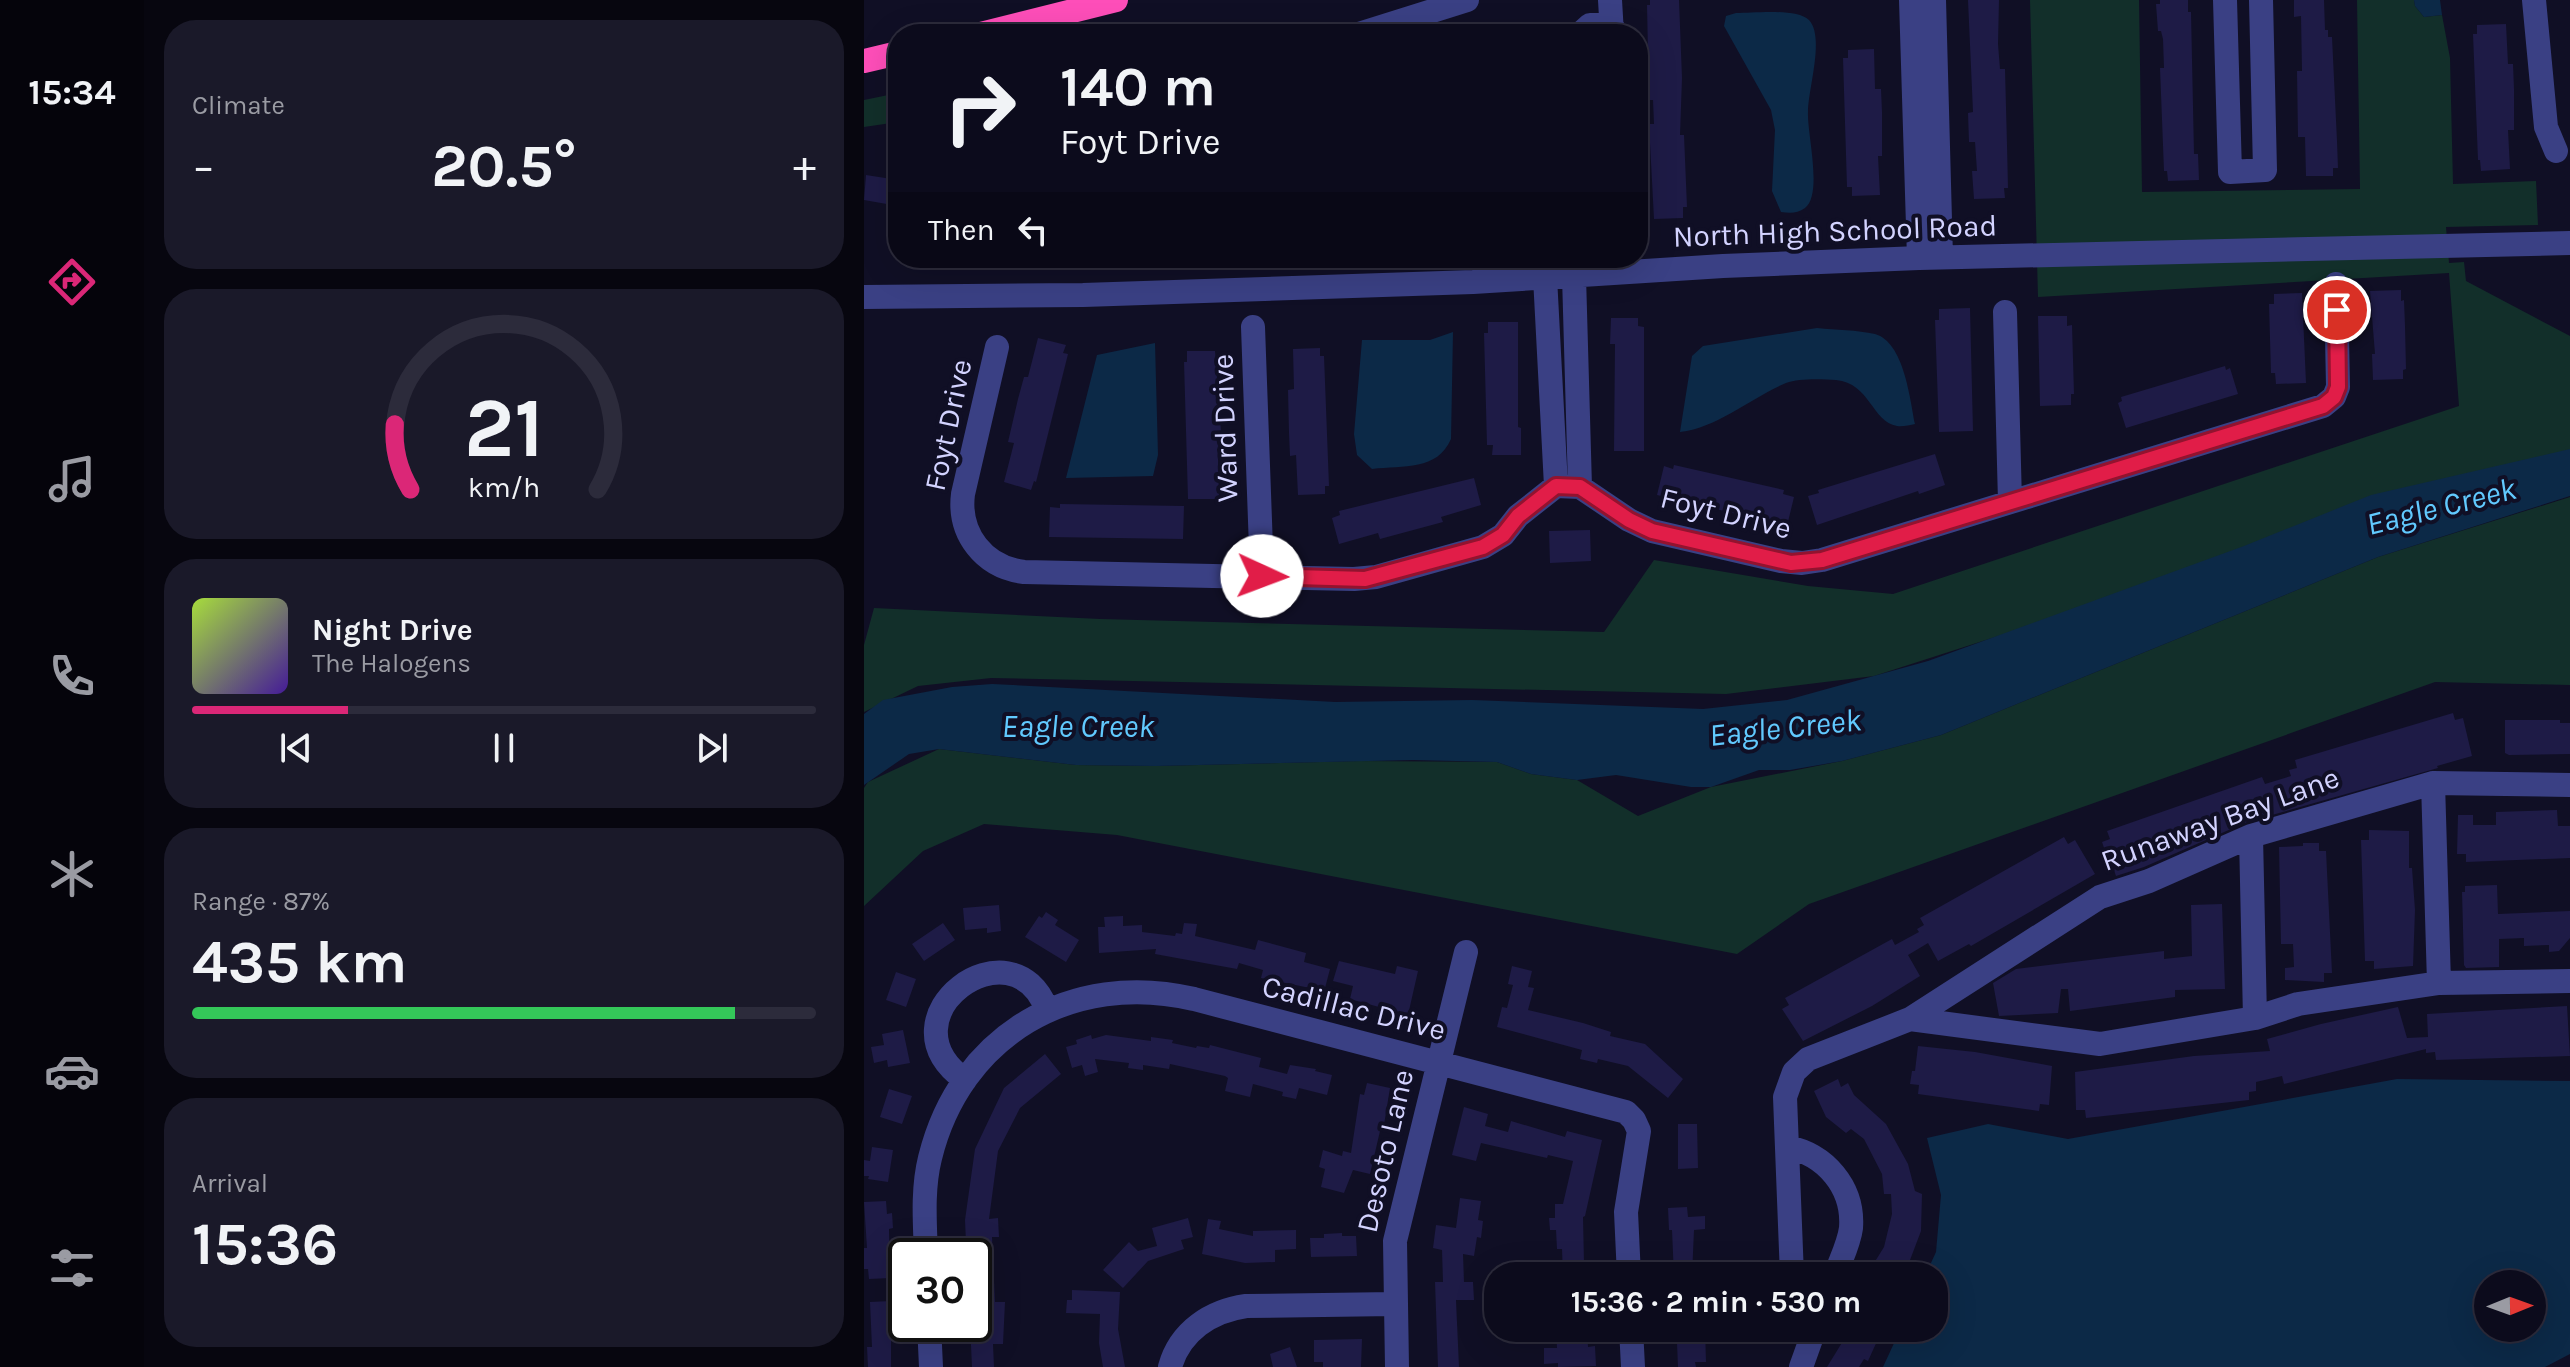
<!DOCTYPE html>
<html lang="en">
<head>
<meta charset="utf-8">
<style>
	body { margin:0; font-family:Karla,sans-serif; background:#1a1929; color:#f1f3f6; height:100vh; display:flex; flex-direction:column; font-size:30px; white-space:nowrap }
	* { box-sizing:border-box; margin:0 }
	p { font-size:26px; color:#9a9ba3 }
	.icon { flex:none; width:44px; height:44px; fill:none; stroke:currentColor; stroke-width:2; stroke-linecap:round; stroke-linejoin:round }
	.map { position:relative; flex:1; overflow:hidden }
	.side { display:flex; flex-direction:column; gap:20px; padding:20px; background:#07060f; width:720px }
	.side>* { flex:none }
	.top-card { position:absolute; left:24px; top:24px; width:760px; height:244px; border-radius:32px; box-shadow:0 8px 32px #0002,0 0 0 2px #2c2b3b; background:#0c0b1c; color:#f1f3f6; overflow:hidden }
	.needle { width:52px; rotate:89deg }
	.fabs { position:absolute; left:1610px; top:1270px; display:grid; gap:16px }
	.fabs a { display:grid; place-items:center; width:72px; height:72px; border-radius:50%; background:#0c0b1c; box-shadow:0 8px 32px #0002,0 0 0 2px #2c2b3b; font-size:40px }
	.speed { position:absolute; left:24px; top:1238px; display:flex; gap:16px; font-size:40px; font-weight:700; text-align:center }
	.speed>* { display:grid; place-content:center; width:104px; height:104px; border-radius:50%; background:#0c0b1c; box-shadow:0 8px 32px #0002,0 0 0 2px #2c2b3b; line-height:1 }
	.speed .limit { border:4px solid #111; border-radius:12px; background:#fff; color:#111 }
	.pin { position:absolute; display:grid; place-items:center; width:68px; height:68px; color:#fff; margin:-34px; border:4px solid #fff; border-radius:50%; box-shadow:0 2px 8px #0007 }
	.me { position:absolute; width:88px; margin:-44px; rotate:92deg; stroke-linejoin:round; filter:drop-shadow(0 0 6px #0008) }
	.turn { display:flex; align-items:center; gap:28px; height:168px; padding:0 40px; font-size:36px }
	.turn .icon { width:104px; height:104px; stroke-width:2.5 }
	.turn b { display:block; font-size:56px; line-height:68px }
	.then { display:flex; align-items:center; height:76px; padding:0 40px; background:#0003; gap:16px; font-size:30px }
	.big { font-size:60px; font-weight:700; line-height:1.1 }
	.side .tile { flex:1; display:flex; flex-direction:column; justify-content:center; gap:12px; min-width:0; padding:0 28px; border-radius:32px; background:#1a1929 }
	.side .dial { align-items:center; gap:0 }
	.dial svg { height:208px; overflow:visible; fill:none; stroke:#2c2b3b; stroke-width:7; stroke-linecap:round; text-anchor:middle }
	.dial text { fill:#f1f3f6; stroke:none }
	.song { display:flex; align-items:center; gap:24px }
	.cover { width:96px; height:96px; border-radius:12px; background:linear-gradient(135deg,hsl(80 70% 55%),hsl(260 70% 35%)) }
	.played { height:8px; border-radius:4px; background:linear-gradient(90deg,#db2777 25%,#2c2b3b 25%) }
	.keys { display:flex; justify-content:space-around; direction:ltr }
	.heat { display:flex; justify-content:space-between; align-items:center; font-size:44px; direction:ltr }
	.charge { height:12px; border-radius:6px; background:linear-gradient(90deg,#34c759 87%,#2c2b3b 0) }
	.trip { position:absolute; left:620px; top:1262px; width:464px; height:80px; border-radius:32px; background:#0c0b1c; box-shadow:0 8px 32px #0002,0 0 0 2px #2c2b3b; font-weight:700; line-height:80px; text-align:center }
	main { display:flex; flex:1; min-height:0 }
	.tabs { display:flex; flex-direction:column; width:144px; justify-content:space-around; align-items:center; background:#05040b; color:#9a9ba3 }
	.tabs .icon { width:56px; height:56px }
	.tabs .selected { color:#db2777 }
	.tabs b { font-size:36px; color:#f1f3f6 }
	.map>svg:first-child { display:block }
	.green { fill:#122f2a }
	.water { fill:#0c2947; fill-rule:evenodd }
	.building { fill:#1e1b46 }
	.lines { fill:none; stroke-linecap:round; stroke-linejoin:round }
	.minor { stroke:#3a4084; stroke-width:24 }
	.highway { stroke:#fe4eb9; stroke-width:24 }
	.route-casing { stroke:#92132f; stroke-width:20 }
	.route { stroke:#e11d48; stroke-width:14 }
	.labels { text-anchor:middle; stroke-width:8; stroke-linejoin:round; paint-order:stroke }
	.street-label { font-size:30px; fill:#d3d3ff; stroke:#100f25 }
	.water-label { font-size:32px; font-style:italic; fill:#61c9fe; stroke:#100f25 }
</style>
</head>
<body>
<main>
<nav class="tabs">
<b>15:34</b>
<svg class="icon selected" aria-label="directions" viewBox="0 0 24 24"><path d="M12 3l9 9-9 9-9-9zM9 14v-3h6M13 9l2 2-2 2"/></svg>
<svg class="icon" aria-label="music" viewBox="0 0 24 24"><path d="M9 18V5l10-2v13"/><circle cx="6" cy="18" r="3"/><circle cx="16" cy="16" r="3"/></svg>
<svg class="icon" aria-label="phone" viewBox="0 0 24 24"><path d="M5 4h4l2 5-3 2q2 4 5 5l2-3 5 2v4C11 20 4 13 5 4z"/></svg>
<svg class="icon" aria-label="climate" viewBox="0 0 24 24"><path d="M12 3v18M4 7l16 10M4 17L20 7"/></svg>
<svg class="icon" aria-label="car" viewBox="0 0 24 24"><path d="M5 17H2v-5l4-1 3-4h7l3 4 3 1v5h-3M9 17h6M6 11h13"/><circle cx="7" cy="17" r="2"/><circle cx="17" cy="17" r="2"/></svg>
<svg class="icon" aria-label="filters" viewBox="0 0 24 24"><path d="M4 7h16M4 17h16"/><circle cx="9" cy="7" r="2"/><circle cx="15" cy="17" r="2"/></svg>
</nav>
<section class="side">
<div class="tile"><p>Climate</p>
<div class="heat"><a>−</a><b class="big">20.5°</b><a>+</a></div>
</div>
<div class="tile dial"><svg viewBox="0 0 100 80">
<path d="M14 69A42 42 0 1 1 86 69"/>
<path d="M14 69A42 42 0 0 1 8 44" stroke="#db2777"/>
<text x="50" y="56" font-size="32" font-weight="700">21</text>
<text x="50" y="72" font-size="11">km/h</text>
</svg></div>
<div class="tile">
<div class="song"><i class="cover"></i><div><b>Night Drive</b><p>The Halogens</p></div></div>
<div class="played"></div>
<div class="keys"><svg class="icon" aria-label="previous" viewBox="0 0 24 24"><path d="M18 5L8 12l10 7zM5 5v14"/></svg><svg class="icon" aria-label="pause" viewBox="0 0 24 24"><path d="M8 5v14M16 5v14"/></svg><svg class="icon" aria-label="next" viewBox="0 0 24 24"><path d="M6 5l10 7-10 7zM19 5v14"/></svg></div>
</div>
<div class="tile"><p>Range · 87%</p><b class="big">435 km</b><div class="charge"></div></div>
<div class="tile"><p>Arrival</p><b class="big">15:36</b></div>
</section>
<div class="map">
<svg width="1706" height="1367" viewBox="0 0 1706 1367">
	<rect width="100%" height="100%" fill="#100f25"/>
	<path class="green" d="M1166,0H1275L1278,192L1496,189L1493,0H1550L1551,6L1560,17L1578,15L1586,58L1589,184L1672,181L1674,225L1582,227L1585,263L1600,262L1602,281L1706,336V452L1010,676L862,694L127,678L54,686L0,712V645L10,608L236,619L740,632L790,560L944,586L1029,594L1595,406L1585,273L1174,297Z
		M34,93V122L0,127V100Z
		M1706,497V685L1571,682L945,904L873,954L253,835L120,824L59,851L0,906V788L4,782L75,749L212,765L292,766L495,761L633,762L667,774L713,780L774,816L847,787L978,761L1077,735L1514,557Z"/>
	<path class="water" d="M1550,0H1576L1578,15L1560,17L1551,6Z
		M872,13C890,13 932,8 945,20C961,37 944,89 944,112C943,134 959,194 941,208C933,214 925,213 917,212L908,191L911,130L907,110L860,26L862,16Z
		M953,328C972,330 993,330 1011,334C1040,342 1046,399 1051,424C1046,425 1038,427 1033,426C1008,422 1006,383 972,380C958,379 935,378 922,383C886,398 855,427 816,432L828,356L839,346Z
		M589,332L587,439C573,471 540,465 508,469L493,455L490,434L498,340H566Z
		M291,343L294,455L289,476L202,478L233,355Z
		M1706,449V496L1514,557L1077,735L978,761L926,770H895L847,787H827L752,775L713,780L667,774L633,762L549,760L292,766L212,765L75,749L45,754L0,785V714L19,700L88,687L128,684L471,702L608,700L839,709L923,700L1064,661L1380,546L1507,495Z
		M1533,1079L1706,1081V1354L1681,1367H1019L1037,1328H1070V1276H1061L1072,1252L1077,1195L1063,1138L1124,1124L1204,1139ZM1668,1284V1328H1624V1284Z"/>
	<path class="building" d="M786,0H815L818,78L816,135H820L823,207H819V218L790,219L785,124H790L789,100H785L783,5H786Z
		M1104,0H1135L1134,44L1136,69H1141L1143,145L1144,188H1140L1141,198L1110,199L1108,171H1113L1111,142H1105L1104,113L1109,112Z
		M1296,0H1324V12H1327L1330,154H1334L1335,180L1304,181L1303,171H1300L1296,68H1300L1299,39L1297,31H1294L1292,4H1296Z
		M1430,0H1460L1461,30H1464V37H1468L1473,141L1474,168H1469V176H1442L1441,137H1434L1433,71H1438L1437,16L1430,17Z
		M1642,24L1644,64H1649L1650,89V130H1644L1646,169L1617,171L1616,160H1614L1609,34H1613V25Z
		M1010,49L1011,89H1017L1018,112V156H1014L1016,195L988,196V187H983L979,58H984V50Z
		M2,175L34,180V206L0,200Z
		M1537,290V301L1540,300L1541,326L1542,369L1539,370V379L1509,380L1508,354H1511L1506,291Z
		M1438,293L1442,383L1412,384L1411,373H1407L1405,304H1410V294Z
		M1106,308L1109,431L1075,432L1071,320H1075V309Z
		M1174,316H1203V326L1208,325L1210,394H1207V405L1176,406Z
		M747,318H774V326L780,327V451H750L751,344H746Z
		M624,322H654V427L657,428V455H628L629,445H623L620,333H624Z
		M174,338L202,345L199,353L204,354L172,482L170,481L167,490L140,482L150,443L144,442L154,399L160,377H164Z
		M456,348V356H460L465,486H461V494L434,495L432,455L426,456L425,433L424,390L430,389L429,349Z
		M323,351H351L359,459H354L355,499H324L320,362H323Z
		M1361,366L1362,370L1366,368L1374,394L1262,428L1254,403L1258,401L1257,397Z
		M1071,454L1081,485L1055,494L1054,491L953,525L944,496L955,493L954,490Z
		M810,465L920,490L919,494L930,497L923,526L793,495L800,466L809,469Z
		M610,478L617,505L577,517L579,522L516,539L514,533L475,544L468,518L476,515L475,511Z
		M196,504L320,506L319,539L185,537L186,507L196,508Z
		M726,530L727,561L686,563L685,531Z
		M1589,713L1591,720L1599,718L1608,756L1573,766L1574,768L1383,822L1280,867L1252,876L1248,864L1246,865L1238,842L1246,839L1243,831L1398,777L1401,784L1427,776L1425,770L1433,768L1431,760Z
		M1641,720H1696V723H1706V754L1645,755L1641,753Z
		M1693,810L1694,826H1706V858L1602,862V854H1593L1594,815H1609V825H1632V812Z
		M1505,830L1545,831V868H1548L1551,910L1549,966L1510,969V961H1501L1497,840H1505Z
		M1200,837L1204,844L1211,840L1231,874L1107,946L1105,944L1074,961L1064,943L1044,955L1056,976L1008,1006L939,1041L918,1009L925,1005L921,998L1028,939L1031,945L1055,932L1053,929L1060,925L1056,918Z
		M1439,843H1455V851H1462L1468,973H1460V982L1421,980V968L1430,967L1429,944H1417L1415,847L1439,846Z
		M1633,885L1634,914L1706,911V938L1695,951L1685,952V945L1660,946V938L1635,939V967L1602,968L1600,965L1598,892H1601V886Z
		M1358,904L1361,989L1311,990V997L1206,1011L1204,989H1197L1194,1013L1135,1016L1129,983L1152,969L1300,951V959L1328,956L1327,905Z
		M135,905L137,931L123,933V928L101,930L99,908Z
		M182,912L194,920L191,925L215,940L202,962L161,937L175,916L178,918Z
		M259,916V926L278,925V932L311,936L312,933L318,934L320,923L333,924L331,936L391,950L394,940L442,953L440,962L466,969L461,988L447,984L446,988L397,978L399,970L375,963L373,969L291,954L292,949L235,953L234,927H241L240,917Z
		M79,923L91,940L60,961L48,944Z
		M475,961L531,974L533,966L554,971L544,1015L486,999L489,986L469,981Z
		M648,966L668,971L664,987L670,988L664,1010L719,1023L747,1032L746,1036L781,1044L819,1079L804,1098L764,1066L734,1059L733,1063L716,1059L718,1050L633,1027L638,1007L643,1008L649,985L644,984Z
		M32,972L52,979L42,1007L22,1000Z
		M1703,1006L1706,1056L1572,1060L1571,1052L1562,1053V1049L1420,1084L1418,1076L1392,1082V1091L1385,1092V1100L1222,1118L1221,1110H1212L1211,1072L1330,1056L1406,1051L1403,1039L1457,1024L1534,1007L1543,1038L1564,1037L1563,1014Z
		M39,1030L46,1063L24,1067L23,1060L10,1063L7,1047L20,1045L18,1034Z
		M227,1035L228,1039L242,1035L287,1041V1037L309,1040L308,1043L332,1048L333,1046L345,1048L346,1045L397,1058L395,1067L423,1074L426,1065L452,1069L451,1071L468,1075L463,1095L435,1088L432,1099L418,1096L419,1092L389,1084L386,1097L361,1091L364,1078L361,1076L306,1064L305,1069L279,1065V1070L264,1068L265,1063L231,1059L234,1072L221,1076L218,1065L208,1068L202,1047L213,1044L212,1040Z
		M1054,1046L1111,1052L1188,1066L1185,1105L1176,1104L1175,1111L1054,1094L1055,1085L1046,1084L1048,1071H1051Z
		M181,1054L197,1074L156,1108L134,1151L125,1219L134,1218L135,1237H128L131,1302H141L139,1344H129L130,1367H108L106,1324H110V1242L102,1243L101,1220L111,1149L140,1088Z
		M974,1079L977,1087L984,1083L990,1095L1022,1124L1044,1164L1051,1191L1058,1194L1057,1231L1040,1276H1002L1020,1247L1028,1214L1027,1194H1020L1018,1174L1000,1139L987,1129L982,1133L962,1117L950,1091Z
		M503,1083L526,1088L519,1131H516L506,1174L489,1170L480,1193L457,1187L461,1169L455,1167L459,1150L478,1156L479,1151L487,1153L496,1094L500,1095Z
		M25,1089L48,1096L38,1124L16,1117Z
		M600,1107L624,1114L621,1126L644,1132L647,1121L701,1137L703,1131L738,1140L721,1216L719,1217L720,1263H724L725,1276H699L698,1249H693L692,1230H686L685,1218H691V1204H699L709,1161L684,1155L683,1158L617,1143L612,1161L588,1155Z
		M814,1124H833L834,1168L814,1169Z
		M8,1147L29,1150L24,1182L4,1179L5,1176H0V1160L6,1161Z
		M596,1198L617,1201L614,1220L619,1221L617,1238L613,1237L610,1256L599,1254L600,1282H609L610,1300H592L595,1367H574L571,1282H579L578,1250L569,1248L572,1225L592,1228Z
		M22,1201L23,1214L28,1213L29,1228L25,1229L26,1278L5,1279L4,1269H0V1248H3L0,1202Z
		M823,1207L824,1217L841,1216V1229L830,1230L828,1276H810L808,1230H805L804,1208Z
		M324,1218L329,1237L317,1240L320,1249L284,1261L259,1288L239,1270L265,1242L274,1251L293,1246L288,1228Z
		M344,1219L357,1221L355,1229L389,1236V1231L432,1230V1249L411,1250V1262L381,1263L338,1254Z
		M478,1233V1236H492L493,1256L447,1257L446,1238H460V1234Z
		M208,1290L256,1292L254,1329L261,1367H239L235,1343L236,1314L202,1313L203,1300H208Z
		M27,1301V1367H4L3,1347H8L6,1302Z
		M692,1328H723L724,1347L731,1346L732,1366L694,1367V1363L680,1364V1348H693Z
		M820,1328H841L842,1362H831L832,1367H814L813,1343H821Z
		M987,1328H1019L1004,1361L1000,1359L995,1367H963Z
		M498,1339L497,1367H459V1362H450V1340Z
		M426,1347L433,1367H409L406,1354Z"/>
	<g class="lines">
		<path class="minor" d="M746,0L748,34
			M1047,0L1055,258
			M1070,0L1077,257
			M1361,0L1366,172L1401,170L1397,0
			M1670,0L1682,127L1692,151
			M495,34L603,0
			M716,34L726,25H748
			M710,276L716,487
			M681,277L692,486
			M0,297L219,295L609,282L859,266L1055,258L1706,243
			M1141,312L1146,502
			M389,327L398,576
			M133,347L99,494C94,534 120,567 160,572L490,579L512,577L619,547L639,535L654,516L692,486L716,487L765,520L788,531L917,561L938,563L958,560L1459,406L1470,397L1474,387L1472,284
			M1569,783L1575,983
			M1387,836L1391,1018
			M1046,1019L1236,1044L1391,1018L1434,1004L1575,983L1706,981
			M101,1080C13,1017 149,918 183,1010
			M923,1147C961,1154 990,1187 987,1228C985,1244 976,1261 971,1276
			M62,1256C61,1224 58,1190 66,1158C96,1035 208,970 330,999L762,1112L770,1120L775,1131L762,1212L765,1276
			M928,1276L921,1097L930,1072L944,1059L1046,1019L1236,897L1285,881L1387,836L1569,783L1706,785
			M65,1324L67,1367
			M767,1328L769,1367
			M306,1367C316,1331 347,1311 382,1306L530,1304
			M533,1367L531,1241L602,952
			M937,1367L951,1328"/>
		<path class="highway" d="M117,34L252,0
			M0,61L34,53"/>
	</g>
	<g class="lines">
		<g class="route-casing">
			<path id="route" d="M398,576L501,579L619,547L639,535L654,516L692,486L716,487L765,520L788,531L927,563L958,560L1459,406L1470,397L1474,387L1473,310"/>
		</g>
		<use href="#route" class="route"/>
	</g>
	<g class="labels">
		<g class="street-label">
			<text transform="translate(971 231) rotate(-2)" y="10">North High School Road</text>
			<text transform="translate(84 425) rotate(-78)" y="10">Foyt Drive</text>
			<text transform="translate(361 428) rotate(-92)" y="10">Ward Drive</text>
			<text transform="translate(862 513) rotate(14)" y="10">Foyt Drive</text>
			<text transform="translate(1356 819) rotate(-20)" y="10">Runaway Bay Lane</text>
			<text transform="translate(490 1008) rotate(14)" y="10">Cadillac Drive</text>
			<text transform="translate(521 1151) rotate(-77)" y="10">Desoto Lane</text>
		</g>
		<g class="water-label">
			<text transform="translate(1577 506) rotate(-14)" y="11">Eagle Creek</text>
			<text x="214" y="737">Eagle Creek</text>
			<text transform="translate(921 727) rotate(-6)" y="11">Eagle Creek</text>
		</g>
	</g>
</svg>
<div class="fabs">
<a><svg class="needle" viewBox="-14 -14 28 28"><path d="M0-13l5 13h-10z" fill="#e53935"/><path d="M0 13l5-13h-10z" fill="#9a9ba3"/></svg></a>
</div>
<div class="speed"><div class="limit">30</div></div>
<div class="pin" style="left:1473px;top:310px;background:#d93025"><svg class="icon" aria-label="arrive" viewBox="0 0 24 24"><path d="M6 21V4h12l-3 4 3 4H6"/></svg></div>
<svg class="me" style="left:398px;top:576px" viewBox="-20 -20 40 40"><circle r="19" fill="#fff"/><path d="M0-13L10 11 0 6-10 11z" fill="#e11d48"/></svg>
<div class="trip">15:36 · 2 min · 530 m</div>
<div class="top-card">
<div class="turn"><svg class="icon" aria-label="right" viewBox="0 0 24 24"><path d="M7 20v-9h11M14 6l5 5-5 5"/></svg><div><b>140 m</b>Foyt Drive</div></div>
<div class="then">Then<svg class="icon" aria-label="left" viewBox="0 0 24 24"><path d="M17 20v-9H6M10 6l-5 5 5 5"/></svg></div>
</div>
</div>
</main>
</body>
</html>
